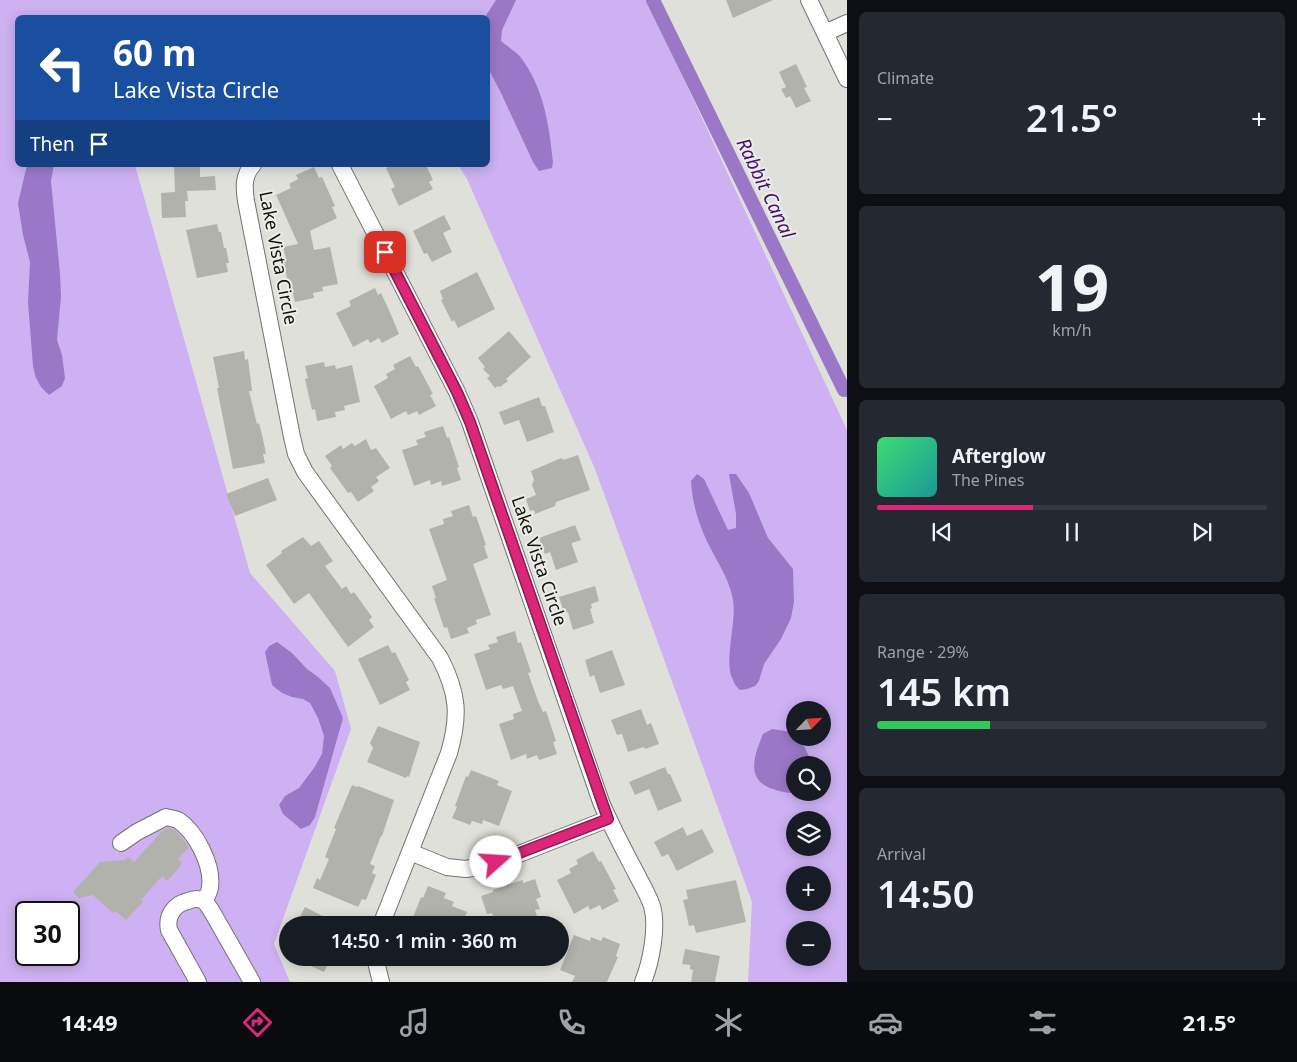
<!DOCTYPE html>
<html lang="en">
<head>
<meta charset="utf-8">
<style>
	body { margin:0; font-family:"Noto Sans",sans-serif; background:#242831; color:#f1f3f6; height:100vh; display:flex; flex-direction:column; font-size:19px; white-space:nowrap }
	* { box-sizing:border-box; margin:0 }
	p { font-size:16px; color:#9ea1a6 }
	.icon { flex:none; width:28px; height:28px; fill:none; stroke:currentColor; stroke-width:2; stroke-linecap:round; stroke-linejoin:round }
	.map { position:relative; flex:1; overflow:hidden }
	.sheet { display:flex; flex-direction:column; gap:12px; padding:12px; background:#0d0f14; width:450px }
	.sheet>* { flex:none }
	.hud { position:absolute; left:15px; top:15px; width:475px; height:152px; border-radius:8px; box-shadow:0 2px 12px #0003; background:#1a4fa0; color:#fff; overflow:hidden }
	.needle { width:32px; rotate:65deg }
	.fabs { position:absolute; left:786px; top:701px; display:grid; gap:10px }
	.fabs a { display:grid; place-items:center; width:45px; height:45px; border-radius:50%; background:#171b24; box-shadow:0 2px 12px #0003; font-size:25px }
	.speed { position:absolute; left:15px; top:901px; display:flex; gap:10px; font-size:25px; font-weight:700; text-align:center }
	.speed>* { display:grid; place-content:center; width:65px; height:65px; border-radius:50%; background:#171b24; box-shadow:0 2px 12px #0003; line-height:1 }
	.speed .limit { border:2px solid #111; border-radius:8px; background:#fff; color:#111 }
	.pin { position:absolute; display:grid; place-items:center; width:42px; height:42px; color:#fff; margin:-21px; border-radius:10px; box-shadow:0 2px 8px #0006 }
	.me { position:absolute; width:55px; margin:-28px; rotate:71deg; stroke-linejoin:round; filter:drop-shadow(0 0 4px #0008) }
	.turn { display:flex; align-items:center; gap:18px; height:105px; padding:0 15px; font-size:22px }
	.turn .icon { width:65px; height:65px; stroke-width:2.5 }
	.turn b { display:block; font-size:35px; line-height:42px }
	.then { display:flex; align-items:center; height:48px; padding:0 15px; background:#0003; gap:10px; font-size:19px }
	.big { font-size:38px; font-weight:600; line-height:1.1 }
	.sheet .widget { flex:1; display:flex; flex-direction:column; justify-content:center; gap:8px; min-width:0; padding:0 18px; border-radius:8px; background:#242831 }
	.sheet .dial { align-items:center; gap:0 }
	.dial b { font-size:65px; line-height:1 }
	.song { display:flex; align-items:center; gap:15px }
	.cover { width:60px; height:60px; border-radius:8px; background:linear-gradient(135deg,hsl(140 70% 55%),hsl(180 70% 35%)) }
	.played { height:5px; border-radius:2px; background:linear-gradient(90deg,#db2777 40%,#363941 40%) }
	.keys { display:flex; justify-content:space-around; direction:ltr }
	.heat { display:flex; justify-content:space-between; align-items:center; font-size:28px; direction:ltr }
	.charge { height:8px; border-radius:4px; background:linear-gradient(90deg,#34c759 29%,#363941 0) }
	.trip { position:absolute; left:279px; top:916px; width:290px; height:50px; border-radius:25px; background:#171b24; box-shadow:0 2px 12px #0003; font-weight:600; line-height:50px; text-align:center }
	.menu { display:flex; height:80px; justify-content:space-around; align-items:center; background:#090b0e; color:#9ea1a6 }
	.menu .icon { width:35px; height:35px }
	.menu .current { color:#db2777 }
	.menu b { font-size:22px; color:#f1f3f6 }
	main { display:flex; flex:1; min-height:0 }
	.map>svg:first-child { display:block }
	.green { fill:#cdb1f3; fill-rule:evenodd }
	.water { fill:#9b78c7 }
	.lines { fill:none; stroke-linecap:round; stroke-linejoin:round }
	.canal { stroke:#9b78c7; stroke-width:14 }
	.building { fill:#b2b2ad }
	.minor-casing { stroke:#72736e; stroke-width:18 }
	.minor { stroke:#fff; stroke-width:16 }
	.route-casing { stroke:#8e194d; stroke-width:12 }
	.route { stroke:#db2777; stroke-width:9 }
	.labels { text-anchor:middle; stroke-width:4; stroke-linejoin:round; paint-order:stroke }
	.street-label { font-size:18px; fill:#11110f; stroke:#edede8 }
	.water-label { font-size:19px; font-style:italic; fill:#430e6e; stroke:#edede8 }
</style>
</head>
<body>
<main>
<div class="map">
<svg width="847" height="982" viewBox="0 0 847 982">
	<rect width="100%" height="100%" fill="#e0e0db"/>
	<path class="green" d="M0,0H647L847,430V982H748L752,902L595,469L467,179L458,165H488V18H18V165H135L250,573L335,671L351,729L274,944L290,982H0ZM795,710H822V738H795ZM795,765H822V792H795ZM795,820H822V848H795ZM795,875H822V902H795ZM26,912H69V955H26ZM795,930H822V958H795Z"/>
	<path class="water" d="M496,0H516L502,30L501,41C508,47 519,53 524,62C545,93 549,126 553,162L552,168L539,171L533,162L501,93L488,68V18L485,17Z
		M27,165H54L51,181L60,274L61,296L57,340L62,355L65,378L62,386L49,395L41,387L36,378L33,366L28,302L30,262L23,235L18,203Z
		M697,474L704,479L728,530L736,528V514L729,474H736L749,493L768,538L793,569L794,602L791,618L781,639L764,664L759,681L755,686L747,689L740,690C737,687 734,684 733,680C723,663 737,622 733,600C729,576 714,558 705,537C697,519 692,500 691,481Z
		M277,642L292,653L307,669L318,677L330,688L343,718L315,817L310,825L301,829L283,814L279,805L285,796L299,788L314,768L322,754L324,736L318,718L310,703L303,699L292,697L282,693L272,685L265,652L269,646Z
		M772,729L791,732L805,748L813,765H795V792L804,793C794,794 783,793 773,789C745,780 754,756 763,734Z"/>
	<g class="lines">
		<path class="canal" d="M653,0L844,390H847"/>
	</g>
	<path class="building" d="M726,0H773L733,18Z
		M796,64L807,87L804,88L811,101L796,108L790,96L786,98L781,89L786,87L779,72Z
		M174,165H200V177L215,176L216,190L187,191L188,201H185L186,217L162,218L161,193L175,192Z
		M393,165H426L433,180L429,182L433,189L399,206L391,189L395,187L386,168Z
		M314,167L319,178L322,177L335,206L332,207L337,218L310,231L314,250L330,247L338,284L322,287L323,291L313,293L314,298L295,302L292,290L290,291L283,260L286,259L283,247L298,244L276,195L291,188L289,184L298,179L296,175Z
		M444,215L451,229L443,233L452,252L432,262L427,253L424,254L413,231Z
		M217,224L219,232H221L224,248H226L229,263H226L228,272L197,278L186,230Z
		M477,272L495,309L458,328L454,320L452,322L441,300L443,299L440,291Z
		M375,288L378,295L381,293L389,310L399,334L382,343L379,338L370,343L368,339L353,347L336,313L351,306L349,301Z
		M509,331L531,357L506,379L508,381L500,387L498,386L495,388L487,378L490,376L483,369L485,367L478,358Z
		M244,351L245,360L248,359L252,391H249L257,424L259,423L263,439L266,454H263L265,463L233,469L217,388H219L213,357Z
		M410,356L416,367L418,366L433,394L430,395L436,406L419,415L417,411L408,415L406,411L391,419L374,386L388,378L386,374L395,369L393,365Z
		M324,362L325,367L335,365L336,369L352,365L360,402L344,406L345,410L335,412L336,417L317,421L315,409L312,410L305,379L308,378L305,366Z
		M539,397L542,406H545L554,432L527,442L519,420L504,425L499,412Z
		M443,426L447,438L449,437L459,467L457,468L461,480L442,486L441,481L431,485L430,480L414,486L402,450L418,445L416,440L426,437L424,432Z
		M366,439L371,450L376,448L390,468L376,477L379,481L371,487L374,491L358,502L351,492L348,493L330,468L332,466L325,456L341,445L343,449L352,443L355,446Z
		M578,455L590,490L556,502L555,506L535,514L534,510L530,511L526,499L536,495L532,485L534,480L531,471L559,459L562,458L563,460Z
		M268,478L277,500L235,516L226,494Z
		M469,505L473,517L476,516L486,545L484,546L488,558L473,564L491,615L476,620L477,624L467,628L469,633L451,639L447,627L444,628L434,598H436L432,586L447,580L429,529L444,524L443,519L453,516L451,511Z
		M575,525L581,540L572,543V545L578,562L556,570L550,552L545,554L539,538Z
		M303,537L311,546L319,541L333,561L325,566L342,589L346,586L351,594L354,592L372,617L369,620L374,627L348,647L309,593L294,604L266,565L282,553L281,551Z
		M595,586L599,601L591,604L592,608L590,609L594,623L573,630L568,612L564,613L559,597Z
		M515,631L518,643L521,642L531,672L528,673L538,701L543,712L546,711L556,741L553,742L557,754L539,760L537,755L527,759L526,754L511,760L499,724L514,719L513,714L522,711L513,686L503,689L501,685L486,690L474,654L490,649L488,645L498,642L496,637Z
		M388,645L392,653L395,652L409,680L406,682L410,690L380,705L358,659Z
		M612,650L625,685L600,693L594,675L590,677L585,660Z
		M641,709L647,725L651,723L659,744L645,749L644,747L628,752L622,734L617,735L611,720Z
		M378,726L420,742L409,777L407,776L406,778L367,762L373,748L370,743Z
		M665,767L668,774H670L682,801L658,811L649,789L635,795L629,782Z
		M471,770L499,781L497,785L512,791L499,826L483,820L482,824L472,821L470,825L452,818L457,807L455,806L466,776L468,777Z
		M352,785L357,787L358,786L394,800L382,836H381L370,864L375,866L372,873L376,875L366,900L362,899L358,907L313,888L317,878L320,880L329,859L325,857L336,829L334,828Z
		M683,827L687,836L702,829L714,852L677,871L668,854L662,857L654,842Z
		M167,828L173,829L178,833L189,847L178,859L182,863L177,870L167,881L162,876L141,900L143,902L126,920L115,911L113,913L93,895L79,898L73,892L100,862L125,860L128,857L134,862L163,830Z
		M593,851L599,862L601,861L616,889L613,890L619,901L602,910L600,905L590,910L588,906L574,914L557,880L571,873L569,869L578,864L576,860Z
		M535,879L541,897L536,899L540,909L535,910L540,925H500L499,921L495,923L492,913L487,914L481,896L493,892V890L513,883L523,880V883Z
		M736,880L746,922L696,933L694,925L689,926L686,912L683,900L688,899L686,890Z
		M428,886L446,893L444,898L454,902L452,906L467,912L462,925H410L421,897L423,898Z
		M305,907L340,925H296Z
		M574,935L590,941L591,937L601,941L603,937L620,944L616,956L618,957L607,982H572L575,976L560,970Z
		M685,949L720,956L715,982H691L693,970L690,969V965L682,964Z
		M293,958H331L324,972Z"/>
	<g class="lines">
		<g class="minor-casing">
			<path id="minor" d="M809,0L847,79
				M825,33L847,23
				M253,165C243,175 244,188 246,201L292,437L296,454L305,472L440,658C458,693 460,715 449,753L381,925
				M340,165L457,392L470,422L601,802C611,826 623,848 635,871C641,883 648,894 652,906C658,927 651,962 643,982
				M121,843L137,832L166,817C170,818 175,819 178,820C196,832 213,865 210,887C210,892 206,897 204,901
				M410,852L447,867L466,869L484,866L509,858L608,819
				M375,958L381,982
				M198,982L169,930C166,916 174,904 188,901C193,899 199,898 204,901C207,903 209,908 211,910L252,982"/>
		</g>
		<use href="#minor" class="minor"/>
	</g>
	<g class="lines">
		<g class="route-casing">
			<path id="route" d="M385,252L457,392L470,422L608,819L496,862"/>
		</g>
		<use href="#route" class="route"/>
	</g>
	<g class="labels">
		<g class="street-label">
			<text transform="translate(278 258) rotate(79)" y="6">Lake Vista Circle</text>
			<text transform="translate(539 561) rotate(71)" y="6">Lake Vista Circle</text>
		</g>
		<g class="water-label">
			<text transform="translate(766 188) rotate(64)" y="7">Rabbit Canal</text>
		</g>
	</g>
</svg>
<div class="fabs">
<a><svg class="needle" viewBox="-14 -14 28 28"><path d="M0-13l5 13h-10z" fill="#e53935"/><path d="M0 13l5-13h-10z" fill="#9ea1a6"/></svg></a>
<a><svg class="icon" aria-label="search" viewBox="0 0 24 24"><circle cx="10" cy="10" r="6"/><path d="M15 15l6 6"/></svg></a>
<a><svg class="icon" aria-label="layers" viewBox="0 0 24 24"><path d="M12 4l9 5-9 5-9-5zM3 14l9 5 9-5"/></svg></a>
<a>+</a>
<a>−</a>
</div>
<div class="speed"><div class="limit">30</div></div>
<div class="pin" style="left:385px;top:252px;background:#d93025"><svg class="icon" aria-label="arrive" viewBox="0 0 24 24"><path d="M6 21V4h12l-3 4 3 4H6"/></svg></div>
<svg class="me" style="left:496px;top:862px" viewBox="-20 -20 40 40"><circle r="19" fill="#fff"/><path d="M0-13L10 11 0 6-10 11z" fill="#db2777"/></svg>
<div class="trip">14:50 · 1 min · 360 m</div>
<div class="hud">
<div class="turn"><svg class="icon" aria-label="left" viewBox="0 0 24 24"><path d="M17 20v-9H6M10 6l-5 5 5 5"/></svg><div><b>60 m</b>Lake Vista Circle</div></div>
<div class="then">Then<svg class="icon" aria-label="arrive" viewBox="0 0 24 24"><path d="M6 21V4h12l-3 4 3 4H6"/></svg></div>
</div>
</div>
<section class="sheet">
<div class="widget"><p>Climate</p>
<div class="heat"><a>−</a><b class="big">21.5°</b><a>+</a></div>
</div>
<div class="widget dial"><b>19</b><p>km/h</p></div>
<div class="widget">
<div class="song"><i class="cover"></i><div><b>Afterglow</b><p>The Pines</p></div></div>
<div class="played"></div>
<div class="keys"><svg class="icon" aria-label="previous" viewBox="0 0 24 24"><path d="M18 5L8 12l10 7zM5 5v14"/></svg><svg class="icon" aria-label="pause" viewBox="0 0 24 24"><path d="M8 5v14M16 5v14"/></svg><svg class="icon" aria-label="next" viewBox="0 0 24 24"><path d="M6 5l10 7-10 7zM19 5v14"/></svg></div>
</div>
<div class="widget"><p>Range · 29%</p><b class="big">145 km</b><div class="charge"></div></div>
<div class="widget"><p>Arrival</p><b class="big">14:50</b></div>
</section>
</main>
<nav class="menu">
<b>14:49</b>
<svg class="icon current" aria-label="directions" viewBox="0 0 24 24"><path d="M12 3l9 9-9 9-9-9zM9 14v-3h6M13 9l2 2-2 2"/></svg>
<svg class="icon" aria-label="music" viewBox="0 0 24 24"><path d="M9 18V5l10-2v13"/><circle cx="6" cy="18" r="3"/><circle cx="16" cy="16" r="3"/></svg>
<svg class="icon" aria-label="phone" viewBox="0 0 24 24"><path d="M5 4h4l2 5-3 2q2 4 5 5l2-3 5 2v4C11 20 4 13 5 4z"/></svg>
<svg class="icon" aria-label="climate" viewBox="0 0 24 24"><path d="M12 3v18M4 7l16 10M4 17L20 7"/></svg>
<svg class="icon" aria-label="car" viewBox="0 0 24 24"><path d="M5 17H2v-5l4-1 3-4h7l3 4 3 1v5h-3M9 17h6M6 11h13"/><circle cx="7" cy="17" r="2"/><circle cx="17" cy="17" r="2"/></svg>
<svg class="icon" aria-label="filters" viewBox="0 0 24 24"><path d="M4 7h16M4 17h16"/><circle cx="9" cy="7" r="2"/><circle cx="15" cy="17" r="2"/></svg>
<b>21.5°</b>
</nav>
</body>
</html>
